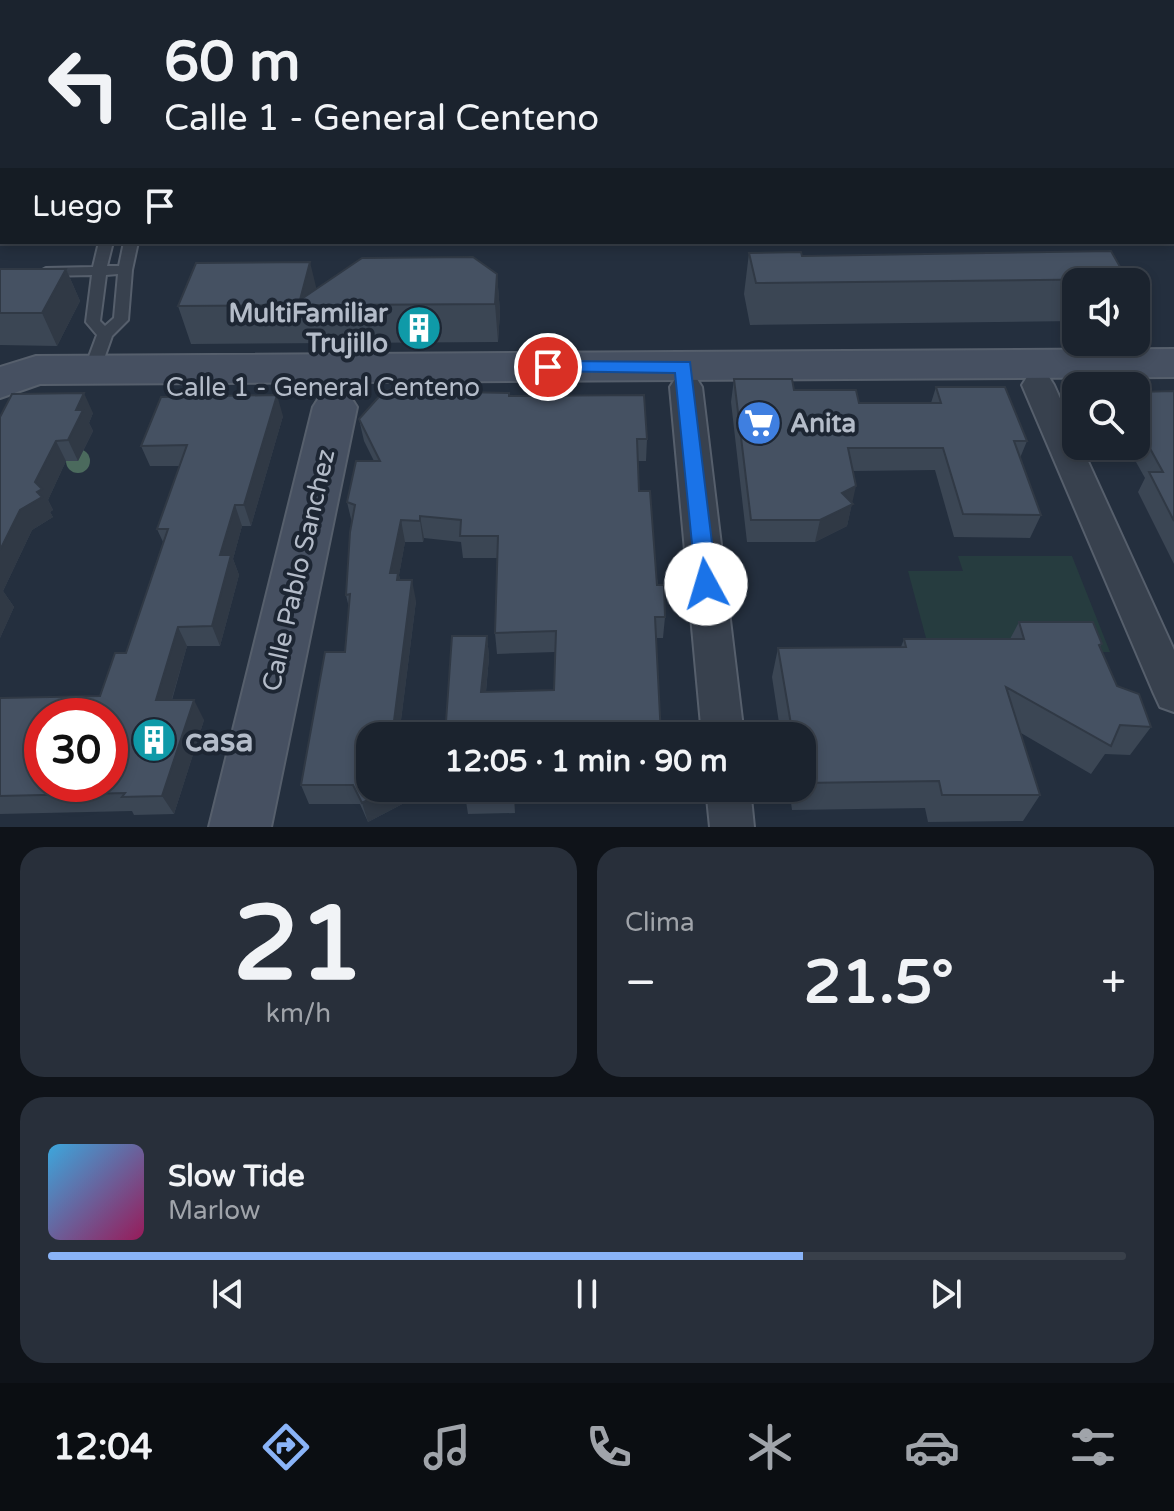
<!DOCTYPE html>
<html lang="es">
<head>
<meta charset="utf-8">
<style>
	body { margin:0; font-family:"Varela Round",sans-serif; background:#282f3a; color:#f1f3f6; height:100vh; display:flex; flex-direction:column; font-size:30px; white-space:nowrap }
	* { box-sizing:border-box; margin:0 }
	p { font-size:26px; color:#a0a4aa }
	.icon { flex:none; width:44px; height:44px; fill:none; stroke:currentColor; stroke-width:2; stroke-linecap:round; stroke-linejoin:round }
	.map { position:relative; height:827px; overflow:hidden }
	.side { display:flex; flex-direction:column; gap:20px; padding:20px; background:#0f1319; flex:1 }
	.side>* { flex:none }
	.guide { position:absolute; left:0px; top:0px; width:1174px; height:244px; box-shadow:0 4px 12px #0003,0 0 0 2px #39404a; background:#1b232e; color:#f1f3f6; overflow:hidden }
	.controls { position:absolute; left:1062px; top:268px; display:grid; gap:16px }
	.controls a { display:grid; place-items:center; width:88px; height:88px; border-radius:16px; background:#1b232e; box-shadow:0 4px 12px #0003,0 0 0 2px #39404a; font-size:40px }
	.speed { position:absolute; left:24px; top:698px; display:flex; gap:16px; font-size:40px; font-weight:700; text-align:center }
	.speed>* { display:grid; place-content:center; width:104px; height:104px; border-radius:50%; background:#1b232e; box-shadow:0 4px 12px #0003,0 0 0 2px #39404a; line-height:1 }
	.speed .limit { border:12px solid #d22; background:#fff; color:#111 }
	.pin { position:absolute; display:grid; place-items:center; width:68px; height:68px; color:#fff; margin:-34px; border:4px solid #fff; border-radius:50%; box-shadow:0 2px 8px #0007 }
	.me { position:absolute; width:88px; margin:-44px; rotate:354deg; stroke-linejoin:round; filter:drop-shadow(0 0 6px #0008) }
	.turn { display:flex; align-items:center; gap:28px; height:168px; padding:0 32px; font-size:36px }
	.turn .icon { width:104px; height:104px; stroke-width:2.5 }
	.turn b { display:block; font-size:56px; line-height:68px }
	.then { display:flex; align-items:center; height:76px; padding:0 32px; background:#0003; gap:16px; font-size:30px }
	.big { font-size:60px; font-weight:700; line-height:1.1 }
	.side .card { flex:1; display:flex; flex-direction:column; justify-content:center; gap:12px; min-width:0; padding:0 28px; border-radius:24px; background:#282f3a }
	.side .dial { align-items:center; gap:0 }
	.dial b { font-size:104px; line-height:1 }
	.song { display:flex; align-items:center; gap:24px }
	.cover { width:96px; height:96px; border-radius:12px; background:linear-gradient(135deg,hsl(200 70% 55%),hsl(330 70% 35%)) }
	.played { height:8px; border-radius:4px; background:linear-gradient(90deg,#8ab4f8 70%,#39404a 70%) }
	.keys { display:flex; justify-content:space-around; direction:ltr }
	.heat { display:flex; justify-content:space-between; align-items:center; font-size:44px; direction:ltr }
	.side .tiles { flex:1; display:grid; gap:20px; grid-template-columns:1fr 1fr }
	.card:last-child { grid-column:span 2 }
	.trip { position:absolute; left:356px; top:722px; width:460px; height:80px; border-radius:24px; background:#1b232e; box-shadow:0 4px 12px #0003,0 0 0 2px #39404a; font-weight:700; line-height:80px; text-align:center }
	.menu { display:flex; height:128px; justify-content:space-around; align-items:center; background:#0b0e12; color:#a0a4aa }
	.menu .icon { width:56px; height:56px }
	.menu .selected { color:#8ab4f8 }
	.menu b { font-size:36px; color:#f1f3f6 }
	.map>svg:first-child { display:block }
	.green { fill:#263c3f }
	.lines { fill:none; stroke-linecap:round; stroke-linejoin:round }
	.service-casing { stroke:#565f6c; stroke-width:4 }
	.minor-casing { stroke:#565f6c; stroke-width:4 }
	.secondary-casing { stroke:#565f6c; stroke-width:4 }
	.service { fill:#38414e; fill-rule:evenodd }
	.minor { fill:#38414e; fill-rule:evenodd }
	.secondary { fill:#465061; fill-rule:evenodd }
	.tree { fill:#4b6a5d }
	.wall { fill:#3b4654 }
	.shaded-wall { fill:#303945 }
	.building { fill:#455162; stroke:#303945; stroke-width:2; fill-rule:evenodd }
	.route { fill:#1a73e8; stroke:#114b97; stroke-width:2 }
	.labels { text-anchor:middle; stroke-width:8; stroke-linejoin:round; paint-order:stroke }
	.poi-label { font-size:26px; font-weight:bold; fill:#b4bcc9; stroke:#1d2633; text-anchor:end }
	.street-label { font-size:26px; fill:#b4bcc9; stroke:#1d2633 }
	.near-poi-label { font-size:32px; font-weight:bold; fill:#b4bcc9; stroke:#1d2633; text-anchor:start }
</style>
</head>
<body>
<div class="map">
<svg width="1174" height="827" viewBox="0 0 1174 827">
	<rect width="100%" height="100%" fill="#242f3e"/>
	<path class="green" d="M958,556H1072L1110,652L930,653L908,571H963Z"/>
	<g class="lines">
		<g class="service-casing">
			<path id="service" d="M100,0H111L99,2Z
				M189,0H199L188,2Z
				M204,0H214L203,2Z
				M0,29H2V35H0Z
				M1172,104H1174V110H1172Z
				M2,165V175L0,176V166Z
				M99,242H113L107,266H119L124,242H138L132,270L128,320L112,336L100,370L92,375L84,370L97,335L86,322L92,275L46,276L39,272L46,268L93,267ZM118,274L114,318L105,326L100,321L106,275Z"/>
		</g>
		<g class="minor-casing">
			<path id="minor" d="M1038,374L1049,377L1054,385L1076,434V446H1081L1174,650V712L1160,707L1154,694L1022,385L1027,377Z
				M686,376L697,379L702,387L744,736H702L670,387L675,379Z
				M706,788H750L754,827H710Z"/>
		</g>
		<g class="secondary-casing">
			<path id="secondary" d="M944,0H972L974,2H945Z
				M1172,157H1174V179H1172Z
				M1172,196L1174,197V220L1172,219Z
				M1174,349V377L40,384L0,398V367L36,356Z
				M335,392L350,396L357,407L271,827H209L313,407L320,396Z"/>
		</g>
		<use href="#service" class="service"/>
		<use href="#minor" class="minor"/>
		<use href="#secondary" class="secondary"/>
	</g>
	<circle class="tree" cx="78" cy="461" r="12"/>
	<path class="wall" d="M750,0H904V2H751Z
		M1015,0H1174V83L1172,82V2H1018Z
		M749,253L802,256L1127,279L1126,282H1076V321L750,325L744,294Z
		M0,269H66L80,301L57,346L0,345Z
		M497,274L500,312L498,342L191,344L178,306L316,289Z
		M734,379L794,390L859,403H931L936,387L1027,441L1020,458L1041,515L1030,538L954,537L935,470L853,471L852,503L847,526L815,542H747L731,402Z
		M1174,391V564L1138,492L1145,478L1127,446H1136V392Z
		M463,392L509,396L647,439L646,461H638L639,491L665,617L663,638H656L661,736H445L487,636L489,657L486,692L554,690L555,652L497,654L495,633L497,558H463L461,542L424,538L423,542H405L399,575L400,580L416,601L399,736H370V788H407L410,800L368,822L360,804H309L301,785L345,652L349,608L346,595L352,523L347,502L374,461L364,441L359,419Z
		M93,413L89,423L93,431L78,461H66L48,500L53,510L50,512L53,517L32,530L3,591L14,607L0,638V417Z
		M283,416L251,526H242L233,559L239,575L220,646H187L172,700L204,720L174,814L134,815L132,811L0,814V698L100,696L126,653L163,542L157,529L180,466H150L141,446Z
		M1019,622L1102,644L1100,647L1117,686L1151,727L1130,755L1105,754L1091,774L1021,733L1040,795L1023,821L928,822L925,808L792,810L789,788H802V736H781L772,677L778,648L901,647L904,639H1010Z
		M465,788H532V789H515V813L468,814L465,795Z"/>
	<path class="shaded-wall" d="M310,262L319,299L300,300Z
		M66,269L80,301L57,346L42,313Z
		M497,274L500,312L498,342L495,304Z
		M84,393L93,413L89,423L93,431L78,461L68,440L76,410Z
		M277,395L283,416L251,526L244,505Z
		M56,441L66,461L48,500L53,510L50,512L53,517L32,530L3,591L14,607L0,638V550L20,510L37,492L35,482Z
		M856,486L847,526L815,542L820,520L842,493Z
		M235,505L242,526L233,559L239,575L220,646L212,626L220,555Z
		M420,516L424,538L423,542L420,521Z
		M401,520L405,542L399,575L403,595L390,573Z
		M412,580L416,601L399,736H387Z
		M178,627L187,646L166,719L156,700Z
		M487,636L489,657L484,712L481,692Z
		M194,700L204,720L174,814L162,796Z
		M391,788H407L410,800L368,822L362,803Z
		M513,788H515V813L513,794Z"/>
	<path class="building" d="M777,0H904V2H778Z
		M1064,0H1174V54L1172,53V2H1068Z
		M1111,251L1127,279L756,283L749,253L801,252L802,256Z
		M473,257L497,274L495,304L178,306L196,263L310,262L300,300L362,258Z
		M0,269H66L42,313H0Z
		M734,379H792L794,390H856L859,403H941L936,387H1005L1027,441H1014L1041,515L963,514L943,448H848L856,486L842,493L853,504L820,520H751Z
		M451,386L463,392L509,393V396L644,395L647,439H637L639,491H650L657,585H664L665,617H655L661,736H445L452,636H487L481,692L554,690L556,631L495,633L498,536H460L461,520L420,516V521L401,520L390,573H398L397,580H412L394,721L387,736H370V788H391L362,803L353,785H301L325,652H345L350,594L346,595L350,532L355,505L347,502L356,461H380L359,419L385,390Z
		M1174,391V521L1149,472H1163L1136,423V392Z
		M84,393L76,410H83L68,440L56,441L35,482L42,489L37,492L42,497L20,510L0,550V417L12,394Z
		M277,395L244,505H235L220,555H231L212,626L178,627L156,700H194L162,796L122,797L125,793L0,796V698L100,696L115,653H126L168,529H157L187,445L141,446L161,397ZM42,716H110V784H42Z
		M1019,622H1093L1102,644L1099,645L1117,686L1139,694L1151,727L1120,725L1111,746L1006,687L1040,795H942L939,781L802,783V736H793L778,648L906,647L904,639H1024Z
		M465,788H513V794L465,795Z"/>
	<path class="route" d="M548,361L690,362L717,584L714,590L706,593L699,590L696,584L675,373L542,371L539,367L542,363Z"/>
	<defs>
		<g id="building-disc" transform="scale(2.3)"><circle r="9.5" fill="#0f9aa8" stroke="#1d2633"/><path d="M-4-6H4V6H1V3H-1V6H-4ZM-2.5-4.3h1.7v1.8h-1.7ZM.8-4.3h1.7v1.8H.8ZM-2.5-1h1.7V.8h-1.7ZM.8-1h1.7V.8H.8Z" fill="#fff"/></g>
		<g id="supermarket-disc" transform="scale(2.3)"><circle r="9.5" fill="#3f7fe0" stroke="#1d2633"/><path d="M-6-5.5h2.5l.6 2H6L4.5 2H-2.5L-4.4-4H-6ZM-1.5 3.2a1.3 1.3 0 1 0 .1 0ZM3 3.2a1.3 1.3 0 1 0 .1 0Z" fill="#fff"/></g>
	</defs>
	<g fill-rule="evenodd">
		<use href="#building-disc" x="419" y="328"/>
		<use href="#supermarket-disc" x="759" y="423"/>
		<use href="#building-disc" x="154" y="740"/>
	</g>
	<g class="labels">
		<g class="poi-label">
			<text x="388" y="322">MultiFamiliar<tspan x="388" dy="30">Trujillo</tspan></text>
			<text x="790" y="432" text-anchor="start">Anita</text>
		</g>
		<g class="street-label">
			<text x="323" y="396">Calle 1 - General Centeno</text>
			<text transform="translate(298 570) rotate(-77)" y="9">Calle Pablo Sanchez</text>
		</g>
		<g class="near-poi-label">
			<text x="185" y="751">casa</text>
		</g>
	</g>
</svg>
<div class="controls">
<a><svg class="icon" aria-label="sound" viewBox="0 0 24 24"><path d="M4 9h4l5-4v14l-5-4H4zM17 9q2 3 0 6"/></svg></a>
<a><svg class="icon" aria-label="search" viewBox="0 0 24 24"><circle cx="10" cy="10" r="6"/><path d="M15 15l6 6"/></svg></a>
</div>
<div class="speed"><div class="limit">30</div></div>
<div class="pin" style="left:548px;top:367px;background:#d93025"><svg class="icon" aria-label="arrive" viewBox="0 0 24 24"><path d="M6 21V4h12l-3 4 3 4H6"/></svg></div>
<svg class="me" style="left:706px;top:584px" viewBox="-20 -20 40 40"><circle r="19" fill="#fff"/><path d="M0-13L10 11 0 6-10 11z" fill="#1a73e8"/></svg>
<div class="trip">12:05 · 1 min · 90 m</div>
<div class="guide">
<div class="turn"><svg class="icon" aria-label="left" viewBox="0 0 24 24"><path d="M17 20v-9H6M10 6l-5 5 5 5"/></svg><div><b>60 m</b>Calle 1 - General Centeno</div></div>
<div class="then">Luego<svg class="icon" aria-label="arrive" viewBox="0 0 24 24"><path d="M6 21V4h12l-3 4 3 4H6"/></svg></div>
</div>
</div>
<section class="side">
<div class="tiles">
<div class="card dial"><b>21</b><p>km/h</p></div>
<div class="card"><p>Clima</p>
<div class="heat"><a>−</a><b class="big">21.5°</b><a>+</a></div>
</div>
<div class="card">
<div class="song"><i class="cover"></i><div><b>Slow Tide</b><p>Marlow</p></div></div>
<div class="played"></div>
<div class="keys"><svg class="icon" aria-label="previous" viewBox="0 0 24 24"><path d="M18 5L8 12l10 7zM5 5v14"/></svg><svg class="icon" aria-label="pause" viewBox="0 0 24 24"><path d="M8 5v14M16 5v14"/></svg><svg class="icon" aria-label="next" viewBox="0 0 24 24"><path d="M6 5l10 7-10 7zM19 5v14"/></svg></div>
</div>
</div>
</section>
<nav class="menu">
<b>12:04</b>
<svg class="icon selected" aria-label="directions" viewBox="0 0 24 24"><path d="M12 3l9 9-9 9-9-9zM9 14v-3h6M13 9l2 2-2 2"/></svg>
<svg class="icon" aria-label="music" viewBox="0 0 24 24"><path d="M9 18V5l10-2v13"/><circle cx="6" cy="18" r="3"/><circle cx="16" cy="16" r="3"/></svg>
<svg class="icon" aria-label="phone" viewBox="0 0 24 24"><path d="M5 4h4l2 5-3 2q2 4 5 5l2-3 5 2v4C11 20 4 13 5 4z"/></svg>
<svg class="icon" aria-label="climate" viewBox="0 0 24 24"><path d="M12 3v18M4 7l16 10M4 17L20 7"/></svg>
<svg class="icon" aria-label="car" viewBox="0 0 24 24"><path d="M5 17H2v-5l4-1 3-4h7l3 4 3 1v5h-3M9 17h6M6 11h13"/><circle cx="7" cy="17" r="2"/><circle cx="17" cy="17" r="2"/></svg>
<svg class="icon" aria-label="filters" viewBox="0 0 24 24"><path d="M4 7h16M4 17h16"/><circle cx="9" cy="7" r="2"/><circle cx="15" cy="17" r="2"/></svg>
</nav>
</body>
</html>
